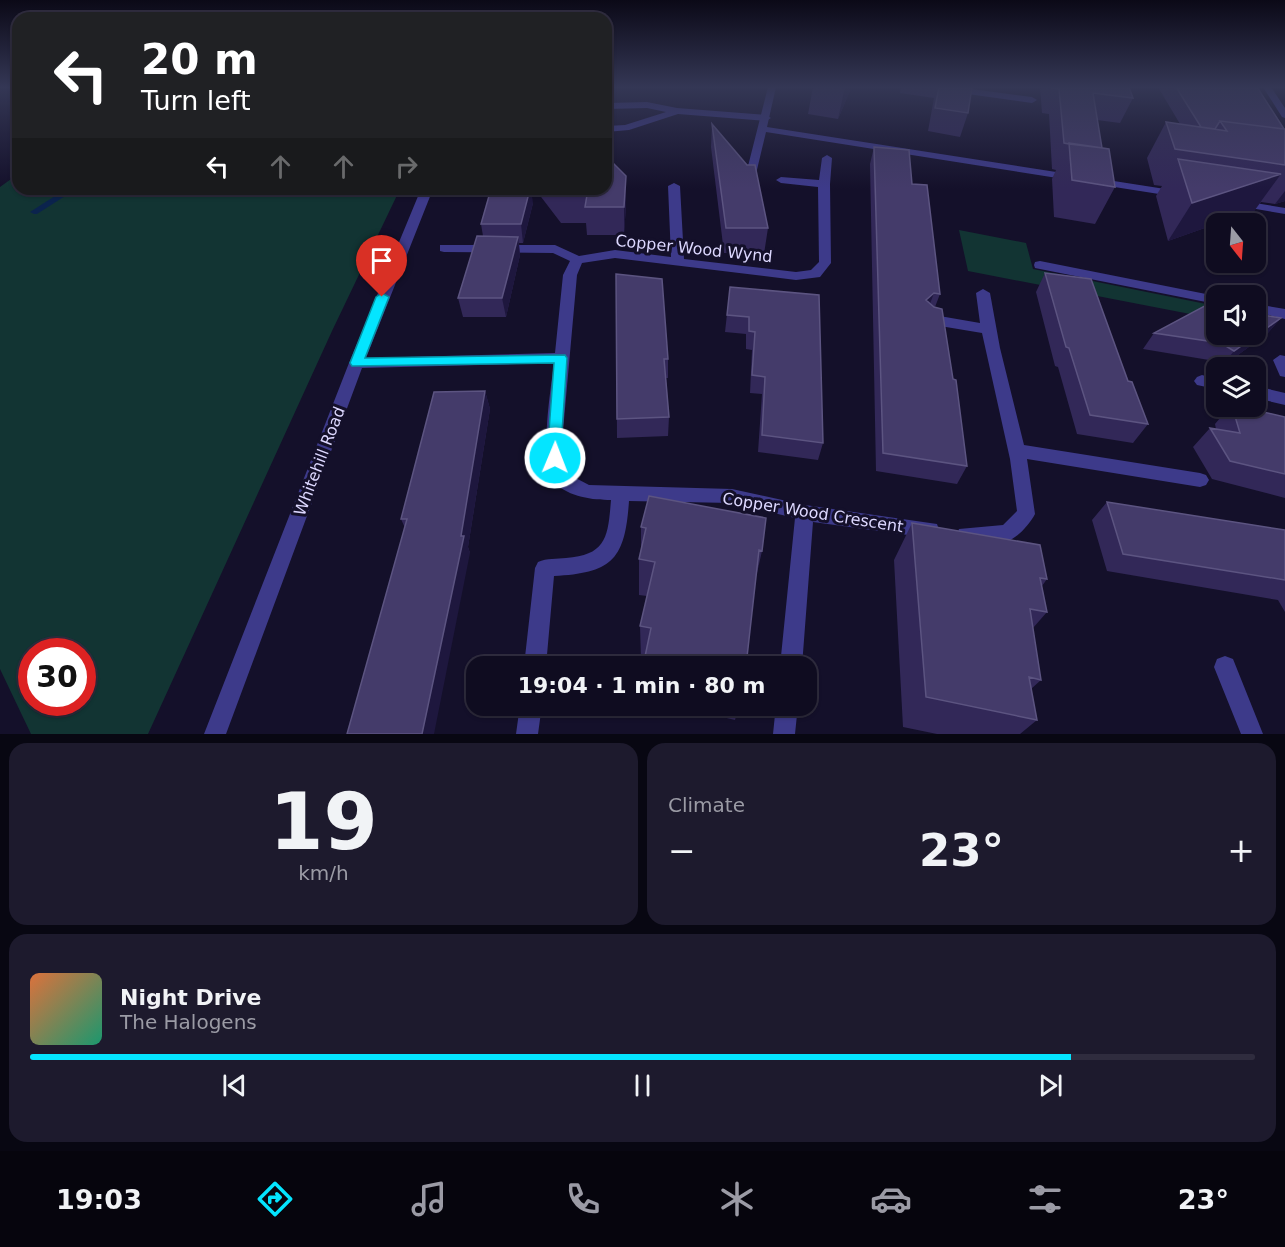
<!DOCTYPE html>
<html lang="en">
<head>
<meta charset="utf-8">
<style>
	body { margin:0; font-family:"DejaVu Sans",sans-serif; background:#1d1a2d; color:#f1f3f6; height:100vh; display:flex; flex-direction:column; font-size:22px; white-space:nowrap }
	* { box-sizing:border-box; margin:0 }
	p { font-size:20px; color:#9b9ba5 }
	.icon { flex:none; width:33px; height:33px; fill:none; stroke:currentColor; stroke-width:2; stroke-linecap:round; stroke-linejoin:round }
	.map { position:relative; height:734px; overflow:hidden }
	.details { display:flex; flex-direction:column; gap:9px; padding:9px; background:#080712; flex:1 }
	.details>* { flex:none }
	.banner { position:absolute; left:12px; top:12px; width:600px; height:183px; border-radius:18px; box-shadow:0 2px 4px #0004,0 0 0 2px #2f2c3e; background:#202124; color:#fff; overflow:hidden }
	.needle { width:39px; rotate:163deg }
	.buttons { position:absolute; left:1206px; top:213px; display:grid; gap:12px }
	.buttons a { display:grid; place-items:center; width:60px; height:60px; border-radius:12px; background:#0f0c20; box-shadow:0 2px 4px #0004,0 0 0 2px #2f2c3e; font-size:30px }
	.speed { position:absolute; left:18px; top:638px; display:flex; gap:12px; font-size:30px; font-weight:700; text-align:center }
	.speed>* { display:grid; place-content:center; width:78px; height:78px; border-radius:50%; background:#0f0c20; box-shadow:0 2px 4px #0004,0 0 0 2px #2f2c3e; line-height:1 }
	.speed .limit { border:9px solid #d22; background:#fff; color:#111 }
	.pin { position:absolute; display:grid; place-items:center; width:51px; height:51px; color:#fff; margin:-62px -26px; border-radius:50% 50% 50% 0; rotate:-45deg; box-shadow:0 0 6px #0007 }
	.pin .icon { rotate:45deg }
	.me { position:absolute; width:66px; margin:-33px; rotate:1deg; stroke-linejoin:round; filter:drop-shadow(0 0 4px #0008) }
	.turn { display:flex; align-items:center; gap:21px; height:126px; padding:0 30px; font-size:27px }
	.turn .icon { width:78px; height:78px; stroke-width:2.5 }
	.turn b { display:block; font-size:42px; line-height:51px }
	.lanes { display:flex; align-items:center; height:57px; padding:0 30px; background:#0003; justify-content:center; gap:30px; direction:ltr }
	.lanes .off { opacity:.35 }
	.big { font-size:45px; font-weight:600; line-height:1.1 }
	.details .tile { flex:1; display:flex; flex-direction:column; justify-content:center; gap:9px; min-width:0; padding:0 21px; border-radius:18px; background:#1d1a2d }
	.details .dial { align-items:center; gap:0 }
	.dial b { font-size:78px; line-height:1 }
	.song { display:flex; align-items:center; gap:18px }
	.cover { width:72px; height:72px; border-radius:9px; background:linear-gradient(135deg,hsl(20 70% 55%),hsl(160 70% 35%)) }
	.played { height:6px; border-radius:3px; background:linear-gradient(90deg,#04e5ff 85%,#2f2c3e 85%) }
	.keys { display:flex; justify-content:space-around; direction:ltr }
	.heat { display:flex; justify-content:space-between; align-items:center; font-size:33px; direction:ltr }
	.details .tiles { flex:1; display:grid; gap:9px; grid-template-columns:1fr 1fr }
	.tile:last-child { grid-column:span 2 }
	.trip { position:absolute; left:466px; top:656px; width:351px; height:60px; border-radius:18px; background:#0f0c20; box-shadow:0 2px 4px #0004,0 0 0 2px #2f2c3e; font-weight:600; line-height:60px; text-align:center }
	.menu { display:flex; height:96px; justify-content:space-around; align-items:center; background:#06050d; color:#9b9ba5 }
	.menu .icon { width:42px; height:42px }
	.menu .current { color:#04e5ff }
	.menu b { font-size:27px; color:#f1f3f6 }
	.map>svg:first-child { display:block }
	.green { fill:#123433; fill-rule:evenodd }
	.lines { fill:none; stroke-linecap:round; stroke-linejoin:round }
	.stream { fill:#0b234d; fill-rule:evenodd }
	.lane { fill:#3d3a8a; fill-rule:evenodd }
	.street { fill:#3d3a8a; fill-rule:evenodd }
	.wall { fill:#322858 }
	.shaded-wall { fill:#1e173e }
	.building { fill:#443b6a; stroke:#5c5481; stroke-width:1.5 }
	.route { fill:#04e5ff; stroke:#0395a6; stroke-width:1.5 }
	.labels { text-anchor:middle; stroke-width:6; stroke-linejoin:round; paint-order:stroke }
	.street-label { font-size:16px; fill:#ddd8ff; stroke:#14102a }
</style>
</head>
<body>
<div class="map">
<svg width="1285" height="734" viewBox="0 0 1285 734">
	<rect width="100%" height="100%" fill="#14102a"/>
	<path class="green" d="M18,174V189H400L332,331L148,734H31L0,669V187ZM32,651H82V702H32Z
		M959,230L1026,243L1033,269L1216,306V319L968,271Z"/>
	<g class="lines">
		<path class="stream" d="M66,189H76L37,214H34L30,212Z"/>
		<path class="lane" d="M935,87H956L1032,97L1037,100L1032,103L939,90Z
			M647,102L677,108L766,115L771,118L766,121L678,114L629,130L606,132V126L625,125L666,112L647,108L606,109V103Z
			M1040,261L1216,296V304L1035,268L1034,265L1035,262Z
			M1256,304L1285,309V319L1256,312Z
			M1225,656L1233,659L1263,734H1241L1214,667L1217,659Z"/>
		<path class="street" d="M768,87H776L767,127L1178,191L1184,194L1178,197L766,132L755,178L746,180L745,178Z
			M1263,87H1271L1285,108V118L1282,117Z
			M827,155L832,158L830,184L831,263L820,277L796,280L615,258L582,263L577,275L562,442L568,474L589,485L732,489L805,505L937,524L939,530L937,536L930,538L813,522L802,666H780L795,518L732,503L629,501C625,559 613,573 554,576L546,666H524L535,568L538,562C547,558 557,559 566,558C607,555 608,536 611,500C593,500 569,497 555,483C538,465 551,388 554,363L362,368L226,734H204L349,363L421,189H433L366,358L555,353L563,275L570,261L553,253L444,252L440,251V245H555L579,256L615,250L671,257L668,186L674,183L680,186L684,259L796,272L811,270L819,262L818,187L781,183L776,180L781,177L819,180L822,158Z
			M1237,200L1285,208V214L1233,205V201Z
			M983,289L990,293L1000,348L1024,445L1200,473L1206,475L1209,480L1206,485L1200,487L1027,459L1035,514C1031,522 1021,534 1012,539C1004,544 969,544 959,541L957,535L959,529L1003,525L1017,511L1010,459L982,333L928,324L921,319L928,314L980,323L976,293Z
			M1280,355L1285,356V377L1280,376L1273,360Z
			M1202,375L1216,379V389L1197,385L1194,381L1197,377Z
			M1256,386L1285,393V405L1256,398Z
			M520,705H542L538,734H516Z
			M776,705H798L795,734H773Z"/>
	</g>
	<path class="wall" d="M813,87H851L849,93L838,119L808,114Z
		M901,87H972L968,113L960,137L928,131L934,98L900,93Z
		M1040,87H1129L1133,98L1120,123L1097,120L1102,148L1115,187L1095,224L1054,217L1052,179L1056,170L1052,169L1049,114L1042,113Z
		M1158,87H1257L1285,129V201L1275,204L1261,202L1254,211L1216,224L1168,241L1156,196L1162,186L1154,185L1147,158L1166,122L1180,124Z
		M712,124L768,228L764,254L724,253L711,147Z
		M874,147L940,294L935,307L953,379L967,466L957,484L876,471L870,164Z
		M535,189H606L626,204L624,235H587L586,223H561Z
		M533,203L523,243H519L520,255L506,317H463L458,298L483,236L481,224Z
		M1045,273L1128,381L1148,424L1133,443L1077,434L1058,367L1055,366L1036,292Z
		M616,274L668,359V378H666L669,417L668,436L617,438Z
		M730,287L819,295L823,443L818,460L758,452L762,394L750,393L752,350L746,349V334L725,332Z
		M1281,318L1267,334L1221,367L1209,360L1143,349L1154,333L1216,334Z
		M485,391L490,409L468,547L470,553L405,528L401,519Z
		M1230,406H1237L1285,417V498L1212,479L1193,447L1210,428L1216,429L1215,424Z
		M1107,502L1285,530V612L1278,600L1107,571L1092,520Z
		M912,523L1047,579L1042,586L1047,612L1033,628L1041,680L1031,689L1037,720L1020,734H937L903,727L894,560Z
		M641,527L762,551L757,573L644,660L641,659L640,626L647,596L639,595V559L641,551Z
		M672,705H739L735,720Z"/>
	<path class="shaded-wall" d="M845,87H851L849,93L838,119Z
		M1281,174L1254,211L1219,224H1216L1168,241L1192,203Z
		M626,176V204L624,235V207Z
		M530,189H531L533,203L523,243L521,224Z
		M1285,191V201L1275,204Z
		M518,237L520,255L506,317L502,298Z
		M934,293L927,312L926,300Z
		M1281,318L1267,334L1221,367L1234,351Z
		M485,391L490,409L468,547L470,553L434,734H422L461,536Z"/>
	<path class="building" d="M939,87H972L968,113L935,108Z
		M1052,87H1129L1133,98L1093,93L1102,148L1069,144L1064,143L1059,89L1052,88Z
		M1176,87H1257L1284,129L1220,121L1215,129L1201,127Z
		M1220,121L1285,129V165L1175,149L1166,122L1227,131Z
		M712,124L747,165H755L768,228H726Z
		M1069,143L1109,149L1115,187L1072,180Z
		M874,147L909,150L912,184L927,185L940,294L934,293L926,300L934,307L942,309L953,379L956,380L967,466L883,453Z
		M606,156L626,176L624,207H585L587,195H558L554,189H606Z
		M1178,159L1281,174L1192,203Z
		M491,189H530L521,224H481Z
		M477,236L518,237L502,298H458Z
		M1045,273L1091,279L1128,381L1132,382L1148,424L1090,415L1069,348L1066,347Z
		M616,274L662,279L668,359H664L669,417L617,419Z
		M730,287L819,295L823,443L762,435L765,377L752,375L755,332L749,331V317L727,315Z
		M1212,302L1216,304V334H1256V314L1281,318L1234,351L1221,343L1154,333Z
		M485,391L461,536H464L422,734H347L407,519H401L434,392Z
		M1232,406H1237L1285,417V474L1230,461L1210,428L1240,433Z
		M649,496L766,518L762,551L759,550L746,666H643L651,628L640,626L655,562L639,559L646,528L641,527Z
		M1107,502L1285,530V580L1123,554Z
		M912,523L1040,545L1047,579L1040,578L1047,612L1030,609L1041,680L1029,677L1037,720L926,697Z"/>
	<linearGradient id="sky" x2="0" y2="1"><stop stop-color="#0b0917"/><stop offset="0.46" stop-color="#343755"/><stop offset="1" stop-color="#343755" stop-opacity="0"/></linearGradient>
	<rect width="1285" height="189" fill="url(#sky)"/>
	<path class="route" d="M382,293L389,297L365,358L565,355L567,358L560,462L555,464L547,458L554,363L352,366L350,363L376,297Z"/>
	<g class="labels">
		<g class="street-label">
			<text transform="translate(694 248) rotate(6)" y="6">Copper Wood Wynd</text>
			<text transform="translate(319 461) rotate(-69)" y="6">Whitehill Road</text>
			<text transform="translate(813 512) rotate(9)" y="6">Copper Wood Crescent</text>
		</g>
	</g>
</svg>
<div class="buttons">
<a><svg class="needle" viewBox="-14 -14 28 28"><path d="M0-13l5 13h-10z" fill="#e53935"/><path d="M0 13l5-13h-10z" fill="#9b9ba5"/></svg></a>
<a><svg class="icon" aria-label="sound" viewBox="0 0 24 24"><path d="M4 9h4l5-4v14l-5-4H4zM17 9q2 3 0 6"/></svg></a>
<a><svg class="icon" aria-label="layers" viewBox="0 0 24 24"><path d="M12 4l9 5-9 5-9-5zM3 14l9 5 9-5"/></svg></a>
</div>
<div class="speed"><div class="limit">30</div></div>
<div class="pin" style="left:382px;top:297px;background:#d93025"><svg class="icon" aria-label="arrive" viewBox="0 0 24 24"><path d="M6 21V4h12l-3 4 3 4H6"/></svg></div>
<svg class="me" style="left:555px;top:458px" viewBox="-20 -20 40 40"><circle r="17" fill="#04e5ff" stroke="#fff" stroke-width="3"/><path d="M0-11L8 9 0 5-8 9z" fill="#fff"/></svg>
<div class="trip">19:04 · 1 min · 80 m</div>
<div class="banner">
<div class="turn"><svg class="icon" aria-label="left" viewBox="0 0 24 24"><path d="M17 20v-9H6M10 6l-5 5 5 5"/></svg><div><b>20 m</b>Turn left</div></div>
<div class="lanes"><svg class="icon" aria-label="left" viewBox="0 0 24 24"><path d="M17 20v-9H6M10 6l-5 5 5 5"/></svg><svg class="icon off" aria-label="ahead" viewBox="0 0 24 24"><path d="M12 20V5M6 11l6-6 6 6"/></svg><svg class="icon off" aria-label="ahead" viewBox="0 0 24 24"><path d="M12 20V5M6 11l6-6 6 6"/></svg><svg class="icon off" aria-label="right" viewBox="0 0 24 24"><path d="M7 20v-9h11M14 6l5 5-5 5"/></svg></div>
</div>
</div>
<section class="details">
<div class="tiles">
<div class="tile dial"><b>19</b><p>km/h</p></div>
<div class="tile"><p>Climate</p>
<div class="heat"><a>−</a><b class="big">23°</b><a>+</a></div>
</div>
<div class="tile">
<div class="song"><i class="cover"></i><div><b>Night Drive</b><p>The Halogens</p></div></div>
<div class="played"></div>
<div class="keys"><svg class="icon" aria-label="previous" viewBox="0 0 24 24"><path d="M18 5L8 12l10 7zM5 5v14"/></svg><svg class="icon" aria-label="pause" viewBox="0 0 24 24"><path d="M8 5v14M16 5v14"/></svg><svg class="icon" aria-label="next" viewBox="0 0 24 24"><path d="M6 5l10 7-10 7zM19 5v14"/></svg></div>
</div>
</div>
</section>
<nav class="menu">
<b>19:03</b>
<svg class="icon current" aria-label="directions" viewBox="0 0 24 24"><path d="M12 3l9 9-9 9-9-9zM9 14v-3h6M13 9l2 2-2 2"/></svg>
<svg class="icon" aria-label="music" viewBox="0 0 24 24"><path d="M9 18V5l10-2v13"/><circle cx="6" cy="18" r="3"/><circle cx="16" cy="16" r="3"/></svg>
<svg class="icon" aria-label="phone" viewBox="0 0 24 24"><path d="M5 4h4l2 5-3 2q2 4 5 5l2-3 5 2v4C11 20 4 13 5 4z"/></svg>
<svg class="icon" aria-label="climate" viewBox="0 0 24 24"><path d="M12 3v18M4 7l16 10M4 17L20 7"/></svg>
<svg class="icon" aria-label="car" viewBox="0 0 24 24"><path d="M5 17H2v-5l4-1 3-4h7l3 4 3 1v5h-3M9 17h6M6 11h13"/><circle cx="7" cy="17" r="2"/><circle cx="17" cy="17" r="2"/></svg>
<svg class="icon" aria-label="filters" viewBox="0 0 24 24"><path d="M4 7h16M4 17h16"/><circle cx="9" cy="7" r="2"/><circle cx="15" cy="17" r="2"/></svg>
<b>23°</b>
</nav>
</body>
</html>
